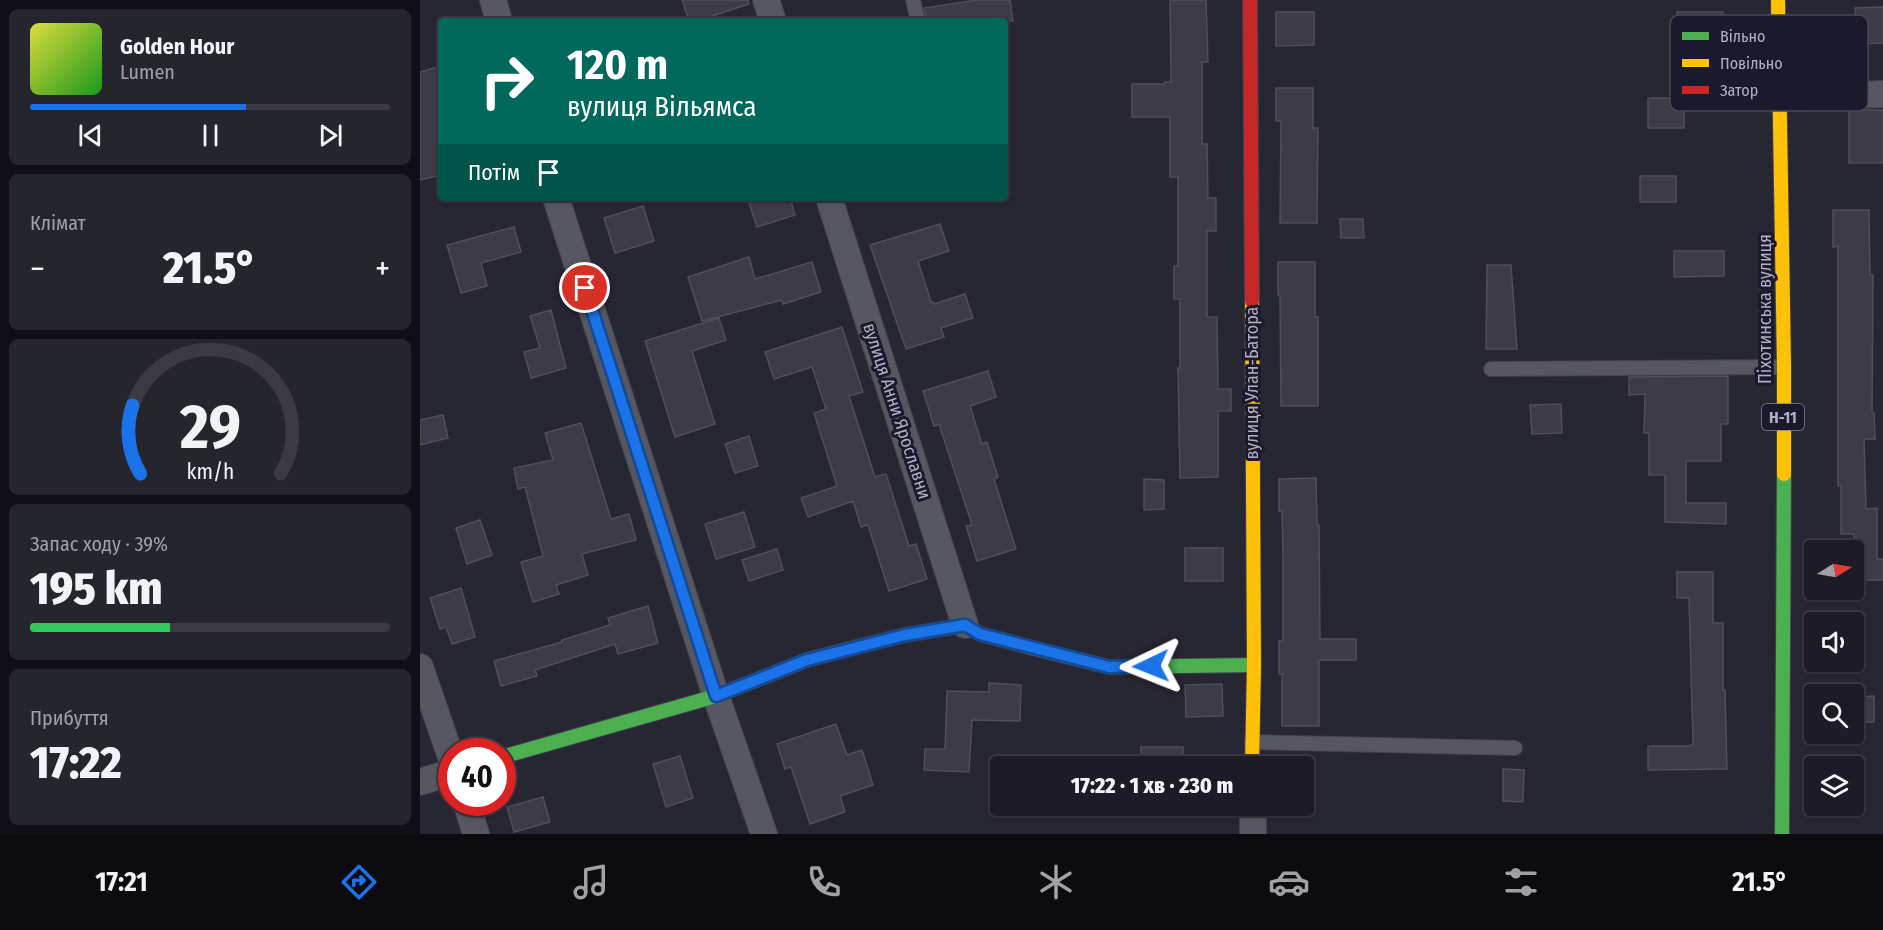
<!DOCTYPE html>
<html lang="uk">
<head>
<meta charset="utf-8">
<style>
	body { margin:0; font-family:"Fira Sans Condensed",sans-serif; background:#25252e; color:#f1f3f6; height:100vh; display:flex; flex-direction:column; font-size:22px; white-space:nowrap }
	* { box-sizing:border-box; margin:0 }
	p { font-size:20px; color:#a0a1a7 }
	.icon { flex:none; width:33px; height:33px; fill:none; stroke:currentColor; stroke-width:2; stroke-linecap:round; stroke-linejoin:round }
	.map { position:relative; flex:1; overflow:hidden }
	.details { display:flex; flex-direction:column; gap:9px; padding:9px; background:#100f15; width:420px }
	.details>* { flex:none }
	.banner { position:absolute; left:18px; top:18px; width:570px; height:183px; border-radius:6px; box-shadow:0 2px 4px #0004,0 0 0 2px #3b3a43; background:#00695c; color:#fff; overflow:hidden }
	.needle { width:39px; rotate:79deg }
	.tools { position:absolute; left:1384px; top:540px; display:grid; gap:12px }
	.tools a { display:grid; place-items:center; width:60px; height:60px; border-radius:6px; background:#1d1c26; box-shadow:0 2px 4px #0004,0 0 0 2px #3b3a43; font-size:30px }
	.speed { position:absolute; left:18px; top:738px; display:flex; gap:12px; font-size:30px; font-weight:700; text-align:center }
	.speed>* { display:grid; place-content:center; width:78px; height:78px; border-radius:50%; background:#1d1c26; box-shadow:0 2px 4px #0004,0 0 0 2px #3b3a43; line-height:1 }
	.speed .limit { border:9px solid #d22; background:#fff; color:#111 }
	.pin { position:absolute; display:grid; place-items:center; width:51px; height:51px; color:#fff; margin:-26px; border:3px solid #fff; border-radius:50%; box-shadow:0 2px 6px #0007 }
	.me { position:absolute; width:66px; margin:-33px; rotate:268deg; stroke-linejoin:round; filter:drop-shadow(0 0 4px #0008) }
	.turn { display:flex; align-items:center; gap:21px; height:126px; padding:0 30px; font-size:27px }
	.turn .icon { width:78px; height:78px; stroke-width:2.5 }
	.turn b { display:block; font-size:42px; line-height:51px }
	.then { display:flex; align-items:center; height:57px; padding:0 30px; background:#0003; gap:12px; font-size:22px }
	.big { font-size:45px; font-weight:800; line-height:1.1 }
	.details .tile { flex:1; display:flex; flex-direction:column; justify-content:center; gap:9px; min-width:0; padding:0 21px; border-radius:9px; background:#25252e }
	.details .dial { align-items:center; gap:0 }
	.dial svg { height:156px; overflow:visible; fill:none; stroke:#3b3a43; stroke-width:7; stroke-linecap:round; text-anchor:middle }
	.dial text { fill:#f1f3f6; stroke:none }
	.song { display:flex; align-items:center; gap:18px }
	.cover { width:72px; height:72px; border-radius:9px; background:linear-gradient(135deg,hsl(60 70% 55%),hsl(120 70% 35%)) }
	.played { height:6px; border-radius:3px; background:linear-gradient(90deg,#1a73e8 60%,#3b3a43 60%) }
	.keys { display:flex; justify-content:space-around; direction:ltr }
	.heat { display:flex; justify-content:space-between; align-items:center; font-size:33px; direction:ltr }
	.charge { height:9px; border-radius:4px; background:linear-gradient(90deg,#34c759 39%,#3b3a43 0) }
	.trip { position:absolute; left:570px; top:756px; width:324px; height:60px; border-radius:6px; background:#1d1c26; box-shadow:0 2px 4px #0004,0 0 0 2px #3b3a43; font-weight:800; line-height:60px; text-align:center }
	.tabs { display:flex; height:96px; justify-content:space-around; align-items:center; background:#0c0b0f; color:#a0a1a7 }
	.tabs .icon { width:42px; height:42px }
	.tabs .active { color:#1a73e8 }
	.tabs b { font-size:27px; color:#f1f3f6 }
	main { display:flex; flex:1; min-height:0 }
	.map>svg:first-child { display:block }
	.building { fill:#3c3b47; stroke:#4f4e5b; stroke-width:1.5 }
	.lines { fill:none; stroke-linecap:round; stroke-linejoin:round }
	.lane-casing { stroke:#42414d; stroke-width:16 }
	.street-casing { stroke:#42414d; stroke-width:28 }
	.fast-casing { stroke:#42414d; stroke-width:16 }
	.slow-casing { stroke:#42414d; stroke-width:16 }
	.jam-casing { stroke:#42414d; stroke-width:16 }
	.lane { stroke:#575761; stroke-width:14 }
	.street { stroke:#575761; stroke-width:26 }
	.fast { stroke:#4caf50; stroke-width:14 }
	.slow { stroke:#ffc107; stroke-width:14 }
	.jam { stroke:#c62828; stroke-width:14 }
	.route-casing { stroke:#114b97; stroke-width:15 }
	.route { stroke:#1a73e8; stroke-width:10 }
	.labels { text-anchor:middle; stroke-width:6; stroke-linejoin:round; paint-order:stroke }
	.shield { fill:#1b1a2d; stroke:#848397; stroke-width:1.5 }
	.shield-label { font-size:16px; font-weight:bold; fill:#b1b0c5 }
	.street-label { font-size:18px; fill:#b1b0c5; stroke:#1b1a2d }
	.key { fill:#1b1a2d; stroke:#48475b; stroke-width:1.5 }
	.key-label { font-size:16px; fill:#b1b0c5 }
</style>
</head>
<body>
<main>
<section class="details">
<div class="tile">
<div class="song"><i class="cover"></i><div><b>Golden Hour</b><p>Lumen</p></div></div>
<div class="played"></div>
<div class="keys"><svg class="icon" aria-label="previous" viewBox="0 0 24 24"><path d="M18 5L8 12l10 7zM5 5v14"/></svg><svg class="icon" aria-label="pause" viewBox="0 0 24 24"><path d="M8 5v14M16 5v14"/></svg><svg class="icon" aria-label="next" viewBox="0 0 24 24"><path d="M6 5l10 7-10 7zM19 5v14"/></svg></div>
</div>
<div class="tile"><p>Клімат</p>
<div class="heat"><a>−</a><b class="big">21.5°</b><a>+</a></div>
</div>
<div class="tile dial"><svg viewBox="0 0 100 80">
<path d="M14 69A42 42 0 1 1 86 69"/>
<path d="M14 69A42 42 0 0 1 10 34" stroke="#1a73e8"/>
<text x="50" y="56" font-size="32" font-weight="700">29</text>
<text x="50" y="72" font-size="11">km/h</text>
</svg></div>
<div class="tile"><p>Запас ходу · 39%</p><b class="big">195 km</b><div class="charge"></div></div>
<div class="tile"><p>Прибуття</p><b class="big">17:22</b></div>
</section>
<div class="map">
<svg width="1463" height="834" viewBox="0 0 1463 834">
	<rect width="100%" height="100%" fill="#272633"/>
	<path class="building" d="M262,0H328L329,4L277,21H269Z
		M557,0H590L593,21H507L504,8Z
		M750,0H786L788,62H782V144H787L788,198H796V231H787V317H797L798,389H811V411H798V477L760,478L758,368H760V299H754V266H758V177H750V117H712V84H745V82H751Z
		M1463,7V43L1437,44L1435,8Z
		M856,12H894V45L856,46Z
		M1257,12H1303V55H1257Z
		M21,66V175L0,180V72Z
		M856,88H893V128H898L897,223H860L861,121H856Z
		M1228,98H1264V128H1228Z
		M1429,110H1463V163H1429Z
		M1220,176H1256V202H1220Z
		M345,198H370L375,215L337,227L329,203Z
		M223,206L234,241L195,253L184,218Z
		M1413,210H1449L1450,275H1453L1452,413H1454L1455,439H1444L1446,509L1457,508V559H1463V580H1434V534H1421V486H1418V246L1413,247Z
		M920,219H943L944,238H921Z
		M520,224L529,251L498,261L511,302H513L514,304L545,294L553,318L521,328L524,337L486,349L450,245Z
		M94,227L101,252L61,263L67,286L41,293L27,245Z
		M1254,251H1304V276L1254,277Z
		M329,257L335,279L392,262L401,292L363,304L362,300L282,321L268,277Z
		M858,262H895V317H898V406H861L860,295H858Z
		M1067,265H1091L1097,349H1066Z
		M131,310L146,368L111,378L104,352L120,348L110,316Z
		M299,318L306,340L272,351L295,424L255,437L225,341Z
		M422,327L443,392L429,396L455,477L466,474L489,546L496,544L507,579L469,591L448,525L441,527L433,501L388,517L381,498L417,486L394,413L406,409L392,367L354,379L345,352Z
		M568,371L576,397L550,406L562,444L567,442L578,477L574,479L596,549L557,561L546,526L552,525L519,424L514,426L503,391Z
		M1308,376V424H1301V461H1266V503H1306V524L1245,522V475H1229V433H1224L1225,394L1209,395V377Z
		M1141,404L1142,433L1112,434L1110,405Z
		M23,415L28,438L0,445V420Z
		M161,423L191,519L209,514L216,540L162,554L168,575L136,585L139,594L113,602L101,562L123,556L105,487L98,489L94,468L133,460L125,433Z
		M329,436L338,466L315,473L305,444Z
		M896,478L897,525H899L900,639H936V660H899V726H862V674H859V641H863V558L862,511H859V479Z
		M724,479L744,480V509L724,510Z
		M324,512L335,547L296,559L285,524Z
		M60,520L72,555L47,564L36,528Z
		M765,548H803V581H765Z
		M357,549L363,570L329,581L322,560Z
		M1257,572H1293V623H1303V690H1305L1307,769L1228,770V746H1271L1273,743L1269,598H1257Z
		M41,588L55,637L32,644L26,627L20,629L10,598Z
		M228,606L238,643L198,654L195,644L115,670L117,676L81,686L74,661L142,642V640L190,625L188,618Z
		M569,683L601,685L600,721L552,720L549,772L504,770L505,749H525L527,691L569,692Z
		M802,684L803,716L766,717L765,685Z
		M1454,696V722H1434V697Z
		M416,724L427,755L442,750L453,785L420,796L425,812L390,824L371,767L365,769L357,744Z
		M721,747H763V766H721Z
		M260,756L273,798L246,807L233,764Z
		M1083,769L1104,770L1103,802L1083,801Z
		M123,797L130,822L94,832L87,807Z"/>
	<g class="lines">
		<g class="lane-casing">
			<path id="lane" d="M493,0L498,21
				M1071,369L1364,367
				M832,742L1095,748"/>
		</g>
		<g class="street-casing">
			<path id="street" d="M73,0L79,21
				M346,0L353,21
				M1361,98L1463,94
				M136,198L296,696L344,834
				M409,198L545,625
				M0,667L32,760
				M0,782L32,772
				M46,802L56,834
				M833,806V834"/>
		</g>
		<g class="fast-casing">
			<path id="fast" d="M609,647L689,667L834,665
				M82,757L296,696L387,660L429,649
				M1362,834L1364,474"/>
		</g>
		<g class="slow-casing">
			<path id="slow" d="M1358,0L1364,367V474
				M832,301L834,665L832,766"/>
		</g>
		<g class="jam-casing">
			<path id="jam" d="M830,0L832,301
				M429,649L485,635L545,625L560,634L609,647"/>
		</g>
		<use href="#lane" class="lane"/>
		<use href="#street" class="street"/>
		<use href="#fast" class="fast"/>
		<use href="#slow" class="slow"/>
		<use href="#jam" class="jam"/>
	</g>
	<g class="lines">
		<g class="route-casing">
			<path id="route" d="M165,288L296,696L387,660L485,635L545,625L560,634L689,667L731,666"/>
		</g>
		<use href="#route" class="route"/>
	</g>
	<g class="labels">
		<rect class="shield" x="1342" y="404" width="42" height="26" rx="4.5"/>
		<g class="shield-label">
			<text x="1363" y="423">Н-11</text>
		</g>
		<g class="street-label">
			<text transform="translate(1345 309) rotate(-90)" y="6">Піхотинська вулиця</text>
			<text transform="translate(832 383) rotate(-90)" y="6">вулиця Улан-Батора</text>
			<text transform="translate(477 411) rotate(72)" y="6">вулиця Анни Ярославни</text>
		</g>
	</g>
	<rect x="1250" y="15" width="198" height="96" rx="9" class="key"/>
	<rect x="1262" y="32" width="27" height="8" fill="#4caf50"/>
	<rect x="1262" y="59" width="27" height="8" fill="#ffc107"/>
	<rect x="1262" y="86" width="27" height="8" fill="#c62828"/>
	<g class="key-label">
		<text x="1300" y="42">Вільно</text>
		<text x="1300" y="69">Повільно</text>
		<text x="1300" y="96">Затор</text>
	</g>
</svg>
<div class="tools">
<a><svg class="needle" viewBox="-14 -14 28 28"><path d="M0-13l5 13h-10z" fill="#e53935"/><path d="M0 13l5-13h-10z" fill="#a0a1a7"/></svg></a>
<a><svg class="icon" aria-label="sound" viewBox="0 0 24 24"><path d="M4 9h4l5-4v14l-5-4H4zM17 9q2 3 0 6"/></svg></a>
<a><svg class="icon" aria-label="search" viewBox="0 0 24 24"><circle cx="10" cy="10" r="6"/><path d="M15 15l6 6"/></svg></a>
<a><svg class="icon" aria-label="layers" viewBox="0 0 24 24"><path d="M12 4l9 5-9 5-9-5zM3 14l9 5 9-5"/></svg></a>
</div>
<div class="speed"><div class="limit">40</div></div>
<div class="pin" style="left:165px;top:288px;background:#d93025"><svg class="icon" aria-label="arrive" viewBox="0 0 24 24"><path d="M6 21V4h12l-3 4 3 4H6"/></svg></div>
<svg class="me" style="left:731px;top:666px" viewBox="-20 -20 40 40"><path d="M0-17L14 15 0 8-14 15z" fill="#1a73e8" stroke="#fff" stroke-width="4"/></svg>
<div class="trip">17:22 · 1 хв · 230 m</div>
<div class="banner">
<div class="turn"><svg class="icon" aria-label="right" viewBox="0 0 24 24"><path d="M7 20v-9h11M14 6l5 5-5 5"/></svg><div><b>120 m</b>вулиця Вільямса</div></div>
<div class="then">Потім<svg class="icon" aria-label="arrive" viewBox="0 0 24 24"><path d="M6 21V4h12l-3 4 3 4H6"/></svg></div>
</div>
</div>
</main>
<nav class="tabs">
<b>17:21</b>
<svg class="icon active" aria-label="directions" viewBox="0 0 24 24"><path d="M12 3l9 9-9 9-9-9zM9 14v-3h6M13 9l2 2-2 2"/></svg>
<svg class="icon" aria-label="music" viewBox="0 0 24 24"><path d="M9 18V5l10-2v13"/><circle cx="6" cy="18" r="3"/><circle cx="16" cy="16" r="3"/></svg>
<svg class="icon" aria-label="phone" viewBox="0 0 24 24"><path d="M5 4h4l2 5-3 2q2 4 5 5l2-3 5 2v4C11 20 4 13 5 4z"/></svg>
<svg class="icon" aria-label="climate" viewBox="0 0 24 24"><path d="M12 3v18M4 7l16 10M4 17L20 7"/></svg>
<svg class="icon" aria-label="car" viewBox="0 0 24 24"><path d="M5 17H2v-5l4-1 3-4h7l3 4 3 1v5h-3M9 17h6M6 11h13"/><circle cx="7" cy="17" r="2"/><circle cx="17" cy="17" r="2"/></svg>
<svg class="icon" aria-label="filters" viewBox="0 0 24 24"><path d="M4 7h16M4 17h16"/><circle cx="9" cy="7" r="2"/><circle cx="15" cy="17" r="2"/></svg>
<b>21.5°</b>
</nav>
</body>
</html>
